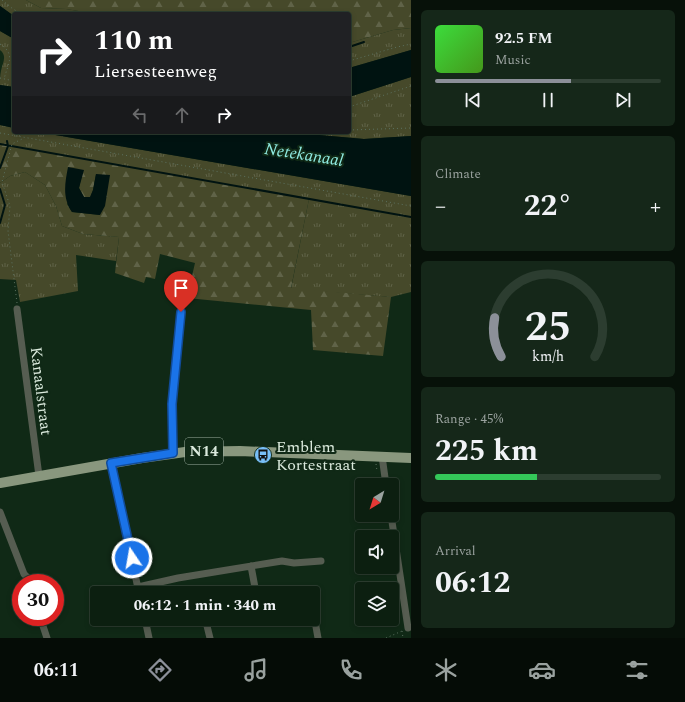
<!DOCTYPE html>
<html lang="en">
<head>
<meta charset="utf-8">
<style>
	body { margin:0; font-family:Spectral,serif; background:#152719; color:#f1f3f6; height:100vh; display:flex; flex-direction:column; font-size:15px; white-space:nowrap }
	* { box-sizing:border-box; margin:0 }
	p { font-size:13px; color:#9aa29f }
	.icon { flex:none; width:22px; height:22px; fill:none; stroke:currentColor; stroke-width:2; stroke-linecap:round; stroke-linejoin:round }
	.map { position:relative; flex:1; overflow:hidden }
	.drawer { display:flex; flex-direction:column; gap:10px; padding:10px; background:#071109; width:274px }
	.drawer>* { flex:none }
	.hud { position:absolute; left:12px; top:12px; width:339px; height:122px; border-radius:4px; box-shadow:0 2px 6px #0003,0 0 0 1px #2c3d30; background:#202124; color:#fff; overflow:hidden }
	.needle { width:26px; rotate:218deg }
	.buttons { position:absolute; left:355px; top:478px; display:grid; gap:8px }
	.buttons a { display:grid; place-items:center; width:44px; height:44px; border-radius:4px; background:#0c1f10; box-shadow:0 2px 6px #0003,0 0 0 1px #2c3d30; font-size:20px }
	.speed { position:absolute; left:12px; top:574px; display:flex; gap:8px; font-size:20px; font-weight:700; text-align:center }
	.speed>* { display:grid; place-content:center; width:52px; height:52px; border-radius:50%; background:#0c1f10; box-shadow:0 2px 6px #0003,0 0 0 1px #2c3d30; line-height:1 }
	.speed .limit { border:6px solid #d22; background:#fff; color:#111 }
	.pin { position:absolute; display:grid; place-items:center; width:34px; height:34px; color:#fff; margin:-41px -17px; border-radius:50% 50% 50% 0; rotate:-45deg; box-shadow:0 0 4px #0007 }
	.pin .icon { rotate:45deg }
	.me { position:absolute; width:44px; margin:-22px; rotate:348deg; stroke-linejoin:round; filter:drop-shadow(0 0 3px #0008) }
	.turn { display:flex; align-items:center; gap:14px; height:84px; padding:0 16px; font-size:18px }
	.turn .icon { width:52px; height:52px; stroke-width:2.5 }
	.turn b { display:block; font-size:28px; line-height:34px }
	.lanes { display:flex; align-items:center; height:38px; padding:0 16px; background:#0003; justify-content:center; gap:20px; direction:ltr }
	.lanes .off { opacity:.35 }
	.big { font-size:30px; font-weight:700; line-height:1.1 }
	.drawer .card { flex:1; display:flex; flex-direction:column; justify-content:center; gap:6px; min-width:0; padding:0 14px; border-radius:6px; background:#152719 }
	.drawer .dial { align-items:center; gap:0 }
	.dial svg { height:104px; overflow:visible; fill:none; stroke:#2c3d30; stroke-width:7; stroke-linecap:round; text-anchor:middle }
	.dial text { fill:#f1f3f6; stroke:none }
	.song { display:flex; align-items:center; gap:12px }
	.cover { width:48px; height:48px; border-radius:6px; background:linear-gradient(135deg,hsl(120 70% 55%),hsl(100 70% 35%)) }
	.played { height:4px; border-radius:2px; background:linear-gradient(90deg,#8c9099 60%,#2c3d30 60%) }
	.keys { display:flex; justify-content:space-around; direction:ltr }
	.heat { display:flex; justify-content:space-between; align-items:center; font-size:22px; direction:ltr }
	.charge { height:6px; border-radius:3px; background:linear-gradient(90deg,#34c759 45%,#2c3d30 0) }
	.trip { position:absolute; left:90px; top:586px; width:230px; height:40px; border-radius:4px; background:#0c1f10; box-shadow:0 2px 6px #0003,0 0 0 1px #2c3d30; font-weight:700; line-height:40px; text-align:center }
	.dock { display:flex; height:64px; justify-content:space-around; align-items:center; background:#050c06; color:#9aa29f }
	.dock .icon { width:28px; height:28px }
	.dock .current { color:#8c9099 }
	.dock b { font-size:18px; color:#f1f3f6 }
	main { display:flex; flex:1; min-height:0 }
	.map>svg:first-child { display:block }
	.grass { fill:url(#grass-tufts) }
	.forest { fill:url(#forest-firs); fill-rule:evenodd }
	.water { fill:#001311 }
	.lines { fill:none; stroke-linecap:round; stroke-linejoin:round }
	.stream { stroke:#001311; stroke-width:2 }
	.path { stroke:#5c7261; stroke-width:1; stroke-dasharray:1 3; stroke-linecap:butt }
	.street { stroke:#565d51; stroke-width:7 }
	.primary { stroke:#89977e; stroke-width:10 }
	.route-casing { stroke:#114b97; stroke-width:10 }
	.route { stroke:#1a73e8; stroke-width:7 }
	.labels { text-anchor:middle; stroke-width:4; stroke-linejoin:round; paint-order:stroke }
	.shield { fill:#102916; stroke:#9eb0a1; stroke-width:1 }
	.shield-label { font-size:15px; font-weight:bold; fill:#dbeadd }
	.street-label { font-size:16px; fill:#dbeadd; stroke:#102916 }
	.poi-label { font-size:16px; fill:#dbeadd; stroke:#102916; text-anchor:start }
	.water-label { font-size:17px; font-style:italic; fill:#90ece3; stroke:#102916 }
</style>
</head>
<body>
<main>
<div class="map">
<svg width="411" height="638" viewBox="0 0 411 638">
	<defs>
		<pattern id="grass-tufts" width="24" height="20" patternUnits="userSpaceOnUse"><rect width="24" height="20" fill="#46492a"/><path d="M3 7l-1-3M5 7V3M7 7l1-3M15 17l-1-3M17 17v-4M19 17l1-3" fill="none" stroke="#606348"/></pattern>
		<pattern id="forest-firs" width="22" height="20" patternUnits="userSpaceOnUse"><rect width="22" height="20" fill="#46492a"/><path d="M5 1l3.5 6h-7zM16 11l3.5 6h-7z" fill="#606348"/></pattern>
	</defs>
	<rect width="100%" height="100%" fill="#102916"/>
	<path class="grass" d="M0,0H26L41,8L66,9L97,14H14V16L0,6Z
		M411,28V50L349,68V43L393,30Z
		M0,31L14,39V87L0,85C0,80 0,75 1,71C2,64 8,56 0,50Z
		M411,77V136L364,139L285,132H349V97Z
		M0,125L14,128V132H38L411,196V292L391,297L291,289L309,199L0,144Z
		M25,172L45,185L56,206L62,226L83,234L119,237L116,261L76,255L78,291L20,302L16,280L0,279V183L10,176Z"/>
	<path class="forest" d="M26,0H411V28L393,30L349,43V14H97L66,9L41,8Z
		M0,144L309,199L291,288L391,297L383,356L313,350L311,310L187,298L195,263L160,254L155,279L146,277L144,283L115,273L119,237L83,234L62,226L56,206L45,185L25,172L10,176L0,183ZM83,170L79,188L84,197L90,198L93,190L96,174L100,215L72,212L67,204Z"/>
	<path class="water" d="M0,6L14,16V39L0,31Z
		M411,50V77L349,97V68Z
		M0,85L14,87V128L0,125Z
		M38,132H285L364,139L411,136V196Z
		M68,167L84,170L79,188L84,197H90L93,190L96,174L110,175L105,206L100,215L72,212C62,198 65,183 68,167Z"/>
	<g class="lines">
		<path class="stream" d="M349,47L364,42
			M0,144L411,217
			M0,168L8,146L7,141
			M0,189L5,205L0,223"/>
		<path class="path" d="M2,0L13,9L22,14
			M0,44C16,54 8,64 4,79
			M349,61L397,47L411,44
			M0,78L14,81
			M349,107L411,86
			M349,130L411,128
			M0,133L411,206
			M17,303L8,231L10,206L2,182L12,144L24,138
			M376,464L377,471
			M402,631L403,638
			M386,638L402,631"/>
		<path class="street" d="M17,309L39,476
			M173,453L172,404L181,312
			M382,456L386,485
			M111,463L139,593
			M0,512L24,574L28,578L29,583
			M391,515L408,628
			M251,566L256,593
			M138,587L178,578L282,561L294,563L321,561
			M313,610L318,638
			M40,617L47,638
			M145,619L149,638
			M210,638L207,626L208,620L211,619"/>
		<path class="primary" d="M0,483L142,458L185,452L240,451L411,458"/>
	</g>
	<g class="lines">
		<g class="route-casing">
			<path id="route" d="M132,558L111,463L173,453L172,404L181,312"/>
		</g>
		<use href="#route" class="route"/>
	</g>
	<defs>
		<g id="bus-disc" transform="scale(0.9)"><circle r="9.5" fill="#78bff7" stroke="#102916"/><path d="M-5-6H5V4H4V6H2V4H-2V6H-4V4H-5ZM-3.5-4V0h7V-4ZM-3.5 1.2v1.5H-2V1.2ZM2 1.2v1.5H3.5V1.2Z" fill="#111"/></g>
	</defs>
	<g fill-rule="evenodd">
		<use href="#bus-disc" x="263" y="455"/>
	</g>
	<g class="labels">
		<rect class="shield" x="185" y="438" width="38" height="26" rx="3"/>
		<g class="shield-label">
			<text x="204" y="456">N14</text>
		</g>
		<g class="street-label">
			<text transform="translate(42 391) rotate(83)" y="6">Kanaalstraat</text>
		</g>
		<g class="poi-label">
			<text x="276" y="452">Emblem<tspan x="276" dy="18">Kortestraat</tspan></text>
		</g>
		<g class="water-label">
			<text transform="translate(304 154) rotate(9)" y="6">Netekanaal</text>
		</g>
	</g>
</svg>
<div class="buttons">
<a><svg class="needle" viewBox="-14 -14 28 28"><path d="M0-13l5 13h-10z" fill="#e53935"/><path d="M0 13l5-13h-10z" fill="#9aa29f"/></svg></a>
<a><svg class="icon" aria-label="sound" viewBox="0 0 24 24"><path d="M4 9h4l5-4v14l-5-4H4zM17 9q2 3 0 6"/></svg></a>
<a><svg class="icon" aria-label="layers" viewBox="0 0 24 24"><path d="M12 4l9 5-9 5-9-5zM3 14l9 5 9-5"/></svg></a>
</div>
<div class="speed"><div class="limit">30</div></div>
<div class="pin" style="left:181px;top:312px;background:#d93025"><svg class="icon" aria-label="arrive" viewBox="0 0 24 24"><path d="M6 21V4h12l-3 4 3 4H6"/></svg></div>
<svg class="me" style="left:132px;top:558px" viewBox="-20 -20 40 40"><circle r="17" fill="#1a73e8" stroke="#fff" stroke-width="3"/><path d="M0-11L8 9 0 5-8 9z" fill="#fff"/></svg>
<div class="trip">06:12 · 1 min · 340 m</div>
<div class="hud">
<div class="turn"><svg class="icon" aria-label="right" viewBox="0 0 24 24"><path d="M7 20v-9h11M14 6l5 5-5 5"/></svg><div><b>110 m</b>Liersesteenweg</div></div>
<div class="lanes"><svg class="icon off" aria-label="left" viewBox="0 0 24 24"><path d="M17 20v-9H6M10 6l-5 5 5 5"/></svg><svg class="icon off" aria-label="ahead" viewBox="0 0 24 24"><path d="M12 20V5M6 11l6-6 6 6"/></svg><svg class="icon" aria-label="right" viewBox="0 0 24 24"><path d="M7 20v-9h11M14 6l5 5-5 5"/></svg></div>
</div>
</div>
<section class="drawer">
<div class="card">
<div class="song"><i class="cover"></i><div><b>92.5 FM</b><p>Music</p></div></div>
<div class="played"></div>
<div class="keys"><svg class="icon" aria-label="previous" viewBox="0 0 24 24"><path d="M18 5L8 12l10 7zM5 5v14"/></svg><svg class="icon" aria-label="pause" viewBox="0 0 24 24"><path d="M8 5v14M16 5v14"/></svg><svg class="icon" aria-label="next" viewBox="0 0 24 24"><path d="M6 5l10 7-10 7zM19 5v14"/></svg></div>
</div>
<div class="card"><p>Climate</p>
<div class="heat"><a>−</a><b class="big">22°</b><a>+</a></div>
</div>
<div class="card dial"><svg viewBox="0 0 100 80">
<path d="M14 69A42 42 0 1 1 86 69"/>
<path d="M14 69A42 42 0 0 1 9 39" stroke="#8c9099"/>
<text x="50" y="56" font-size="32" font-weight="700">25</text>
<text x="50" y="72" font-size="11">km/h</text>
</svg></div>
<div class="card"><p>Range · 45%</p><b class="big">225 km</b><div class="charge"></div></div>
<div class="card"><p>Arrival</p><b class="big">06:12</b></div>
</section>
</main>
<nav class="dock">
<b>06:11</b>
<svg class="icon current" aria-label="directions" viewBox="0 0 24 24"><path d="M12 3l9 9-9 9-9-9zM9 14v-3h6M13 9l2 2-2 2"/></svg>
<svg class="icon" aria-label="music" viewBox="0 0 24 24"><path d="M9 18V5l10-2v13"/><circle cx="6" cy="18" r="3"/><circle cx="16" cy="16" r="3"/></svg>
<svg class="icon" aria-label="phone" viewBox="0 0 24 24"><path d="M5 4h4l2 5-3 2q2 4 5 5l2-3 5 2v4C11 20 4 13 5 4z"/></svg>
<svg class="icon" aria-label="climate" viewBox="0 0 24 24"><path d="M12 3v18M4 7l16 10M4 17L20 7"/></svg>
<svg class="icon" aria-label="car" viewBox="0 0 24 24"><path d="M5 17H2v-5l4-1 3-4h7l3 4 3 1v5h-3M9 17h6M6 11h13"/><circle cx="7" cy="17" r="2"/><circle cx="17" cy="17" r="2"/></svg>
<svg class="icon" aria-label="filters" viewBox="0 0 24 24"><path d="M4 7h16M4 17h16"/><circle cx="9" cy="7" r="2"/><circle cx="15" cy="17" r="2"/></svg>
</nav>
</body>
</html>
